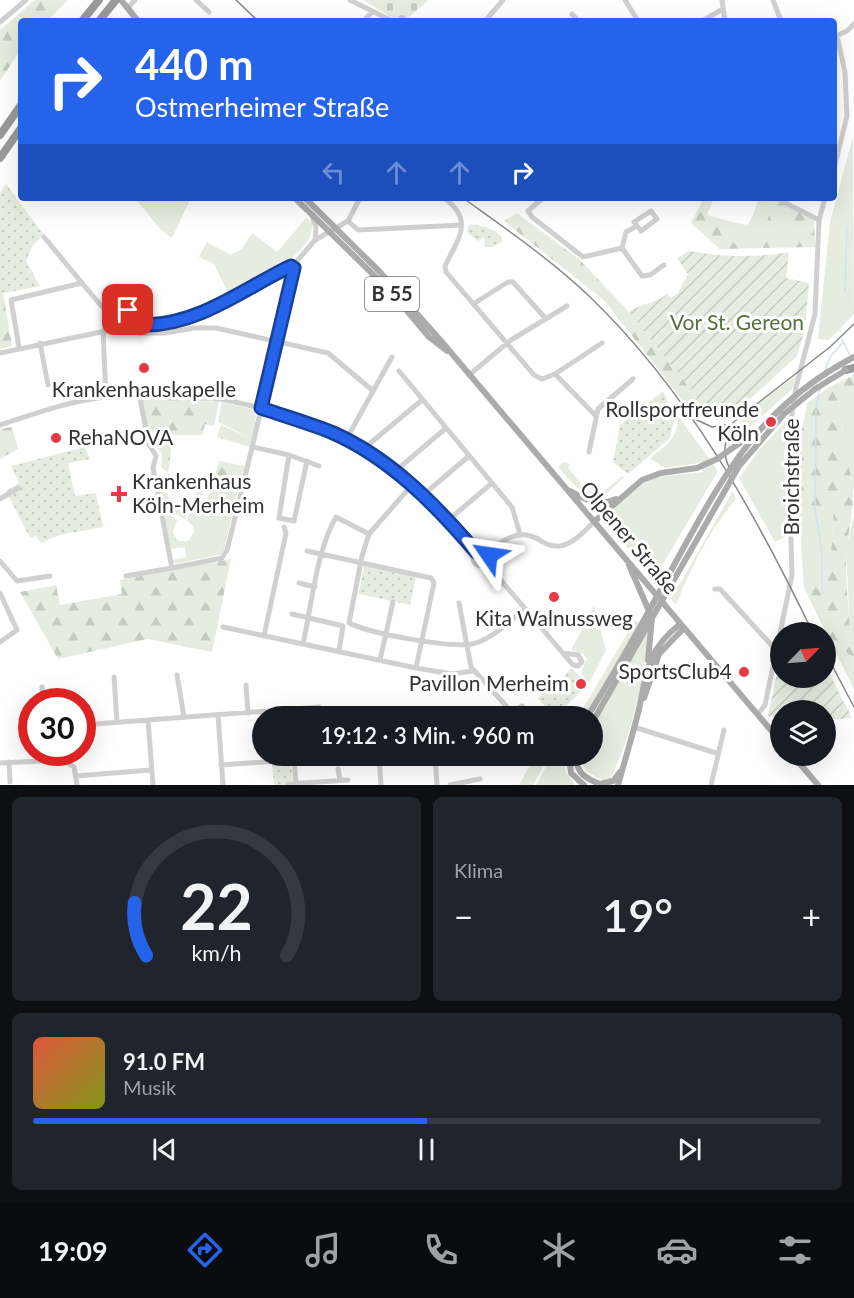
<!DOCTYPE html>
<html lang="de">
<head>
<meta charset="utf-8">
<style>
	body { margin:0; font-family:Lato,sans-serif; background:#20242c; color:#f1f3f6; height:100vh; display:flex; flex-direction:column; font-size:22px; white-space:nowrap }
	* { box-sizing:border-box; margin:0 }
	p { font-size:20px; color:#9ea1a6 }
	.icon { flex:none; width:33px; height:33px; fill:none; stroke:currentColor; stroke-width:2; stroke-linecap:round; stroke-linejoin:round }
	.map { position:relative; height:785px; overflow:hidden }
	.drawer { display:flex; flex-direction:column; gap:12px; padding:12px; background:#0d0f14; flex:1 }
	.drawer>* { flex:none }
	.top-card { position:absolute; left:18px; top:18px; width:819px; height:183px; border-radius:6px; box-shadow:0 6px 24px #0002; background:#2563eb; color:#fff; overflow:hidden }
	.needle { width:39px; rotate:65deg }
	.tools { position:absolute; left:770px; top:622px; display:grid; gap:12px }
	.tools a { display:grid; place-items:center; width:66px; height:66px; border-radius:50%; background:#171b24; box-shadow:0 6px 24px #0002; font-size:30px }
	.speed { position:absolute; left:18px; top:688px; display:flex; gap:12px; font-size:30px; font-weight:700; text-align:center }
	.speed>* { display:grid; place-content:center; width:78px; height:78px; border-radius:50%; background:#171b24; box-shadow:0 6px 24px #0002; line-height:1 }
	.speed .limit { border:9px solid #d22; background:#fff; color:#111 }
	.pin { position:absolute; display:grid; place-items:center; width:51px; height:51px; color:#fff; margin:-26px; border-radius:12px; box-shadow:0 3px 9px #0006 }
	.me { position:absolute; width:66px; margin:-33px; rotate:302deg; stroke-linejoin:round; filter:drop-shadow(0 0 4px #0008) }
	.turn { display:flex; align-items:center; gap:21px; height:126px; padding:0 18px; font-size:27px }
	.turn .icon { width:78px; height:78px; stroke-width:2.5 }
	.turn b { display:block; font-size:42px; line-height:51px }
	.lanes { display:flex; align-items:center; height:57px; padding:0 18px; background:#0003; justify-content:center; gap:30px; direction:ltr }
	.lanes .off { opacity:.35 }
	.big { font-size:45px; font-weight:600; line-height:1.1 }
	.drawer .tile { flex:1; display:flex; flex-direction:column; justify-content:center; gap:9px; min-width:0; padding:0 21px; border-radius:9px; background:#20242c }
	.drawer .dial { align-items:center; gap:0 }
	.dial svg { height:156px; overflow:visible; fill:none; stroke:#363941; stroke-width:7; stroke-linecap:round; text-anchor:middle }
	.dial text { fill:#f1f3f6; stroke:none }
	.song { display:flex; align-items:center; gap:18px }
	.cover { width:72px; height:72px; border-radius:9px; background:linear-gradient(135deg,hsl(10 70% 55%),hsl(70 70% 35%)) }
	.played { height:6px; border-radius:3px; background:linear-gradient(90deg,#2563eb 50%,#363941 50%) }
	.keys { display:flex; justify-content:space-around; direction:ltr }
	.heat { display:flex; justify-content:space-between; align-items:center; font-size:33px; direction:ltr }
	.drawer .tiles { flex:1; display:grid; gap:12px; grid-template-columns:1fr 1fr }
	.tile:last-child { grid-column:span 2 }
	.trip { position:absolute; left:252px; top:706px; width:351px; height:60px; border-radius:30px; background:#171b24; box-shadow:0 6px 24px #0002; font-weight:600; line-height:60px; text-align:center }
	.menu { display:flex; height:96px; justify-content:space-around; align-items:center; background:#090b0e; color:#9ea1a6 }
	.menu .icon { width:42px; height:42px }
	.menu .active { color:#2563eb }
	.menu b { font-size:27px; color:#f1f3f6 }
	.map>svg:first-child { display:block }
	.grass { fill:#e6ecdf }
	.forest { fill:url(#forest-firs) }
	.cemetery { fill:url(#cemetery-stones) }
	.park { fill:url(#park-dots) }
	.garden { fill:url(#garden-furrows) }
	.lines { fill:none; stroke-linecap:round; stroke-linejoin:round }
	.stream { stroke:#cfe2ee; stroke-width:1.5 }
	.minor { stroke:#d0d0d0; stroke-width:5 }
	.major { stroke:#ababab; stroke-width:6 }
	.highway { stroke:#9a9a9a; stroke-width:8 }
	.tram { stroke:#888; stroke-width:1.5 }
	.major-bridge { stroke:#ababab; stroke-width:6 }
	.route-casing { stroke:#184099; stroke-width:15 }
	.route { stroke:#2563eb; stroke-width:10 }
	.poi-dot { fill:#e63946; stroke:#fff; stroke-width:2 }
	.labels { text-anchor:middle; stroke-width:6; stroke-linejoin:round; paint-order:stroke }
	.shield { fill:#fff; stroke:#707070; stroke-width:1.5 }
	.shield-label { font-size:20px; font-weight:bold; fill:#333 }
	.park-label { font-size:21px; fill:#56703f; stroke:#fff }
	.poi-label { font-size:21px; fill:#333; stroke:#fff; text-anchor:end }
	.street-label { font-size:21px; fill:#333; stroke:#fff }
</style>
</head>
<body>
<div class="map">
<svg width="854" height="785" viewBox="0 0 854 785">
	<defs>
		<pattern id="forest-firs" width="22" height="20" patternUnits="userSpaceOnUse" patternTransform="scale(1.5)"><rect width="22" height="20" fill="#e6ecdf"/><path d="M5 1l3.5 6h-7zM16 11l3.5 6h-7z" fill="#c6cbc0"/></pattern>
		<pattern id="cemetery-stones" width="16" height="16" patternUnits="userSpaceOnUse" patternTransform="scale(1.5)"><rect width="16" height="16" fill="#e6ecdf"/><path d="M2 7V4a2 2 0 0 1 4 0v3zM10 15v-3a2 2 0 0 1 4 0v3z" fill="#c6cbc0"/></pattern>
		<pattern id="park-dots" width="8" height="8" patternUnits="userSpaceOnUse" patternTransform="scale(1.5)"><rect width="8" height="8" fill="#e6ecdf"/><path d="M2 2h.1M6 6h.1" fill="none" stroke="#c6cbc0" stroke-width="1.8" stroke-linecap="round"/></pattern>
		<pattern id="garden-furrows" width="10" height="10" patternUnits="userSpaceOnUse" patternTransform="scale(1.5)"><rect width="10" height="10" fill="#e6ecdf"/><path d="M-1 1l2-2M0 10L10 0M9 11l2-2" fill="none" stroke="#c6cbc0"/></pattern>
	</defs>
	<rect width="100%" height="100%" fill="#fff"/>
	<path class="grass" d="M853,136L854,314L829,340L818,339L830,223Z
		M135,198H191L172,238L160,229Z
		M772,205L778,208L774,215L770,214L766,224H778L798,230L795,241H726L732,222L748,225L755,210L761,212L764,207Z
		M306,218L312,223C315,257 253,280 228,293L214,264L199,257L207,242L231,255L242,249L252,233L277,252Z
		M795,376L793,388L727,448C728,422 775,392 795,376Z
		M222,402L254,410L256,416L252,439L218,422Z
		M848,407L854,408V492C851,471 834,424 848,407Z
		M678,416L718,471L654,579L602,518L646,481L657,477L703,472L699,463L664,468L650,458C667,445 678,438 678,416Z
		M788,419L784,455L787,536L775,542L739,478L760,449Z
		M563,462L570,464L568,468L587,491L602,493L622,476L624,477C617,483 607,496 598,498C586,501 565,475 558,467Z
		M159,488L167,493L170,505L187,501L189,504L186,520L163,506Z
		M212,488L237,494L223,554L175,564L173,560L186,557L185,547L171,549L164,515L167,513L177,520L173,531C174,539 180,543 188,541L194,533L193,526L187,521L191,504L198,500L196,492L203,491L198,508L204,505Z
		M733,491L736,499C708,533 693,564 676,605L671,599Z
		M834,506L830,568L804,588L799,511Z
		M854,515V632H850L846,549Z
		M594,606L606,650L589,683L581,673L587,659L583,654L571,650Z
		M635,620L650,633C642,682 633,734 610,779L605,781C592,775 582,772 581,756H592V717H578Z
		M830,641L854,658V689Z
		M535,756H549L533,785H519Z
		M552,756H567L565,771L575,785H536Z"/>
	<path class="forest" d="M35,0H68L47,21H21V49L0,81V30Z
		M704,198H714L707,215L732,222L726,241H795L797,230L778,224H766L770,213L774,215L777,208L772,205L764,207L761,212L755,210L758,201L775,198L814,219L815,247L720,249L691,223Z
		M517,213L580,260L629,312L693,392L702,408L716,416L692,413L605,301L504,221Z
		M3,293L12,346L0,349V294Z
		M854,375V408L848,407C834,424 851,467 853,488C854,509 849,527 847,548C844,575 849,605 850,632H854V658L830,641L804,588L830,568L834,506L799,511L798,449L807,403L833,385Z
		M162,396L219,401L214,426L205,424L202,435H173L168,473L161,467L162,454L150,437L142,398Z
		M221,425L252,439L250,447L217,437Z
		M12,427L18,449L0,459V429Z
		M219,461L245,466L237,494L212,488Z
		M231,559L212,652L148,639L58,659L20,592L56,585L60,605L122,594L120,580Z"/>
	<path class="cemetery" d="M363,0H429L404,21H397Z"/>
	<path class="park" d="M6,184L44,235L33,245L26,261L40,286L0,294V193Z
		M470,224C481,226 498,228 503,241L493,247H485L484,237L478,241L466,231Z
		M663,391L675,417L669,439L628,474L613,462L620,425Z
		M85,447L90,459L68,463L75,496L96,493L103,527L59,535L41,543L36,535L30,538L6,491L19,483L11,466Z
		M364,566L416,576L410,605L359,594Z
		M571,668L588,685L554,717L538,698L562,679Z
		M291,764L293,781L286,782V785H274L272,765Z"/>
	<path class="garden" d="M689,251C721,257 756,258 789,252L786,278L809,283L805,329L797,356L750,399L733,412L723,416H716L702,408L693,392L629,312C642,303 655,304 667,294L671,298L678,293L688,274L677,258Z
		M780,658V678H825V665L852,718L825,720V711H780V718L768,716Z"/>
	<g class="lines">
		<path class="stream" d="M845,292L847,226
			M840,330V331
			M842,339L851,357
			M831,356L843,342
			M824,373L830,357
			M853,375H854
			M816,408L820,389
			M816,410L815,507L822,555V594"/>
		<path class="minor" d="M196,0L209,12
			M350,0L392,21
			M625,0L638,21
			M722,0L725,21
			M773,0L781,21
			M128,8L135,0
			M572,14L578,21
			M364,21L371,13
			M485,21L503,0
			M702,21L723,9
			M0,22L26,0
			M836,36L847,31L854,24
			M834,169L847,116L845,72L837,36
			M444,198C475,220 458,239 445,266L446,272L534,375L542,379L555,374L602,343
			M543,198L528,211L532,217L583,257L622,248L626,232L637,226
			M776,198L819,220
			M651,211L657,219L641,231L634,222Z
			M312,216L316,228L315,240
			M348,221L358,230L462,225
			M44,237L82,283
			M622,248L642,276L650,275L664,265
			M297,261L315,240L348,221L360,198
			M473,304L508,282H513L546,319
			M128,310L147,325C200,324 245,287 291,266
			M103,331L106,397
			M40,343L48,385
			M19,347L11,300L82,283L120,328
			M0,353L120,328L140,333H165L194,328H216L328,353L372,390
			M399,371L512,507L520,534
			M555,374L595,415
			M469,375L511,340L567,306
			M139,394L149,444L156,456L153,468L172,568L222,558L227,550C250,459 271,367 292,276L294,268L299,266L296,261L291,263L294,268
			M0,425C31,415 60,404 92,399C210,379 334,417 423,495C443,512 459,532 476,552
			M346,440L392,357
			M368,445L422,400
			M253,447L289,455L279,518L294,521L307,461
			M589,452L598,409L633,379
			M289,455L319,466
			M399,468L446,428
			M412,485L369,534L362,556L349,623C368,633 456,650 476,643C494,637 509,622 524,609
			M429,490L469,456
			M0,499L18,488
			M452,517L492,483
			M473 558a8 8 0 1 1 16 0a8 8 0 1 1-16 0Z
			M307,551L431,578L434,583L416,668L452,674L472,671
			M488,553C503,540 518,528 538,539C545,544 551,547 560,546C573,544 586,530 595,521
			M0,561L17,581L50,576
			M487,564L573,665L578,666L582,662L578,655L563,653
			M126,576L172,568
			M299,583L315,587
			M715,589H720L776,650
			M0,593L17,630L0,642
			M459,603L471,667L516,717
			M292,614L343,626
			M223,627L416,668
			M264,636L286,533L284,527
			M303,644C312,604 316,552 336,517L369,534
			M339,651L343,626
			M380,660L393,602
			M177,675L184,717
			M114,677L117,722
			M246,685L248,713
			M42,687L43,702
			M512,712L522,706L527,713L522,717
			M373,713L374,717
			M758,714L765,705L792,575L788,442L796,387L815,314L819,220L825,198
			M218,715L223,785
			M148,720L153,785
			M82,725L319,707
			M634,727L716,753
			M379,756L381,785
			M435,756L437,785
			M294,758L296,783
			M9,762L10,782
			M0,763L63,760L74,767L77,785
			M221,765L294,760
			M338,769L340,780
			M76,776L151,770
			M288,784L348,780
			M450,785L480,779
			M711,785L724,730"/>
		<path class="major" d="M121,0L138,21
			M295,198L392,293L429,337L447,351
			M305,198L379,271L442,342L780,741
			M570,491C586,500 598,507 616,499
			M595,521L642,480L661,473L697,468
			M629,565L652,618L648,660
			M644,698L659,654L684,628
			M569,756L571,773L584,785
			M576,756C576,774 587,779 602,785
			M793,756L818,785
			M600,784L613,781L620,772
			M618,785C625,760 633,734 639,709C647,671 647,650 680,624"/>
		<path class="highway" d="M82,21L99,0
			M99,21L116,0
			M0,135L21,105
			M0,158L21,128
			M846,370L854,368"/>
		<path class="tram" d="M236,0L258,21
			M463,198C506,229 550,259 589,296C688,391 754,511 813,633
			M693,418L712,427L731,424L830,347L854,324
			M729,467C721,450 725,437 737,424
			M825,652L854,707"/>
		<path class="major-bridge" d="M697,468L717,459L751,435
			M587,717C618,668 646,617 673,567C723,476 758,407 854,357
			M592,723L739,466L784,414L815,389L846,370"/>
	</g>
	<g class="lines">
		<g class="route-casing">
			<path id="route" d="M128,310L147,325C200,324 245,288 291,266L294,268L261,408C284,416 308,423 331,432C389,457 435,504 476,552L482,550L489,555"/>
		</g>
		<use href="#route" class="route"/>
	</g>
	<g class="poi-dot">
		<circle cx="144" cy="368" r="6"/>
		<circle cx="771" cy="422" r="6"/>
		<circle cx="56" cy="438" r="6"/>
		<path d="M116 485h6v6h6v6h-6v6h-6v-6h-6v-6h6z"/>
		<circle cx="554" cy="597" r="6"/>
		<circle cx="744" cy="672" r="6"/>
		<circle cx="581" cy="684" r="6"/>
	</g>
	<g class="labels">
		<rect class="shield" x="365" y="277" width="54" height="34" rx="4.5"/>
		<g class="shield-label">
			<text x="392" y="301">B 55</text>
		</g>
		<g class="park-label">
			<text x="737" y="330">Vor St. Gereon</text>
		</g>
		<g class="poi-label">
			<text x="144" y="397" text-anchor="middle">Krankenhauskapelle</text>
			<text x="759" y="417">Rollsportfreunde<tspan x="759" dy="24">Köln</tspan></text>
			<text x="68" y="445" text-anchor="start">RehaNOVA</text>
			<text x="132" y="489" text-anchor="start">Krankenhaus<tspan x="132" dy="24">Köln-Merheim</tspan></text>
			<text x="554" y="626" text-anchor="middle">Kita Walnussweg</text>
			<text x="732" y="679">SportsClub4</text>
			<text x="569" y="691">Pavillon Merheim</text>
		</g>
		<g class="street-label">
			<text transform="translate(792 477) rotate(-90)" y="7">Broichstraße</text>
			<text transform="translate(629 538) rotate(50)" y="7">Olpener Straße</text>
		</g>
	</g>
</svg>
<div class="tools">
<a><svg class="needle" viewBox="-14 -14 28 28"><path d="M0-13l5 13h-10z" fill="#e53935"/><path d="M0 13l5-13h-10z" fill="#9ea1a6"/></svg></a>
<a><svg class="icon" aria-label="layers" viewBox="0 0 24 24"><path d="M12 4l9 5-9 5-9-5zM3 14l9 5 9-5"/></svg></a>
</div>
<div class="speed"><div class="limit">30</div></div>
<div class="pin" style="left:128px;top:310px;background:#d93025"><svg class="icon" aria-label="arrive" viewBox="0 0 24 24"><path d="M6 21V4h12l-3 4 3 4H6"/></svg></div>
<svg class="me" style="left:489px;top:555px" viewBox="-20 -20 40 40"><path d="M0-17L14 15 0 8-14 15z" fill="#2563eb" stroke="#fff" stroke-width="4"/></svg>
<div class="trip">19:12 · 3 Min. · 960 m</div>
<div class="top-card">
<div class="turn"><svg class="icon" aria-label="right" viewBox="0 0 24 24"><path d="M7 20v-9h11M14 6l5 5-5 5"/></svg><div><b>440 m</b>Ostmerheimer Straße</div></div>
<div class="lanes"><svg class="icon off" aria-label="left" viewBox="0 0 24 24"><path d="M17 20v-9H6M10 6l-5 5 5 5"/></svg><svg class="icon off" aria-label="ahead" viewBox="0 0 24 24"><path d="M12 20V5M6 11l6-6 6 6"/></svg><svg class="icon off" aria-label="ahead" viewBox="0 0 24 24"><path d="M12 20V5M6 11l6-6 6 6"/></svg><svg class="icon" aria-label="right" viewBox="0 0 24 24"><path d="M7 20v-9h11M14 6l5 5-5 5"/></svg></div>
</div>
</div>
<section class="drawer">
<div class="tiles">
<div class="tile dial"><svg viewBox="0 0 100 80">
<path d="M14 69A42 42 0 1 1 86 69"/>
<path d="M14 69A42 42 0 0 1 8 42" stroke="#2563eb"/>
<text x="50" y="56" font-size="32" font-weight="700">22</text>
<text x="50" y="72" font-size="11">km/h</text>
</svg></div>
<div class="tile"><p>Klima</p>
<div class="heat"><a>−</a><b class="big">19°</b><a>+</a></div>
</div>
<div class="tile">
<div class="song"><i class="cover"></i><div><b>91.0 FM</b><p>Musik</p></div></div>
<div class="played"></div>
<div class="keys"><svg class="icon" aria-label="previous" viewBox="0 0 24 24"><path d="M18 5L8 12l10 7zM5 5v14"/></svg><svg class="icon" aria-label="pause" viewBox="0 0 24 24"><path d="M8 5v14M16 5v14"/></svg><svg class="icon" aria-label="next" viewBox="0 0 24 24"><path d="M6 5l10 7-10 7zM19 5v14"/></svg></div>
</div>
</div>
</section>
<nav class="menu">
<b>19:09</b>
<svg class="icon active" aria-label="directions" viewBox="0 0 24 24"><path d="M12 3l9 9-9 9-9-9zM9 14v-3h6M13 9l2 2-2 2"/></svg>
<svg class="icon" aria-label="music" viewBox="0 0 24 24"><path d="M9 18V5l10-2v13"/><circle cx="6" cy="18" r="3"/><circle cx="16" cy="16" r="3"/></svg>
<svg class="icon" aria-label="phone" viewBox="0 0 24 24"><path d="M5 4h4l2 5-3 2q2 4 5 5l2-3 5 2v4C11 20 4 13 5 4z"/></svg>
<svg class="icon" aria-label="climate" viewBox="0 0 24 24"><path d="M12 3v18M4 7l16 10M4 17L20 7"/></svg>
<svg class="icon" aria-label="car" viewBox="0 0 24 24"><path d="M5 17H2v-5l4-1 3-4h7l3 4 3 1v5h-3M9 17h6M6 11h13"/><circle cx="7" cy="17" r="2"/><circle cx="17" cy="17" r="2"/></svg>
<svg class="icon" aria-label="filters" viewBox="0 0 24 24"><path d="M4 7h16M4 17h16"/><circle cx="9" cy="7" r="2"/><circle cx="15" cy="17" r="2"/></svg>
</nav>
</body>
</html>
